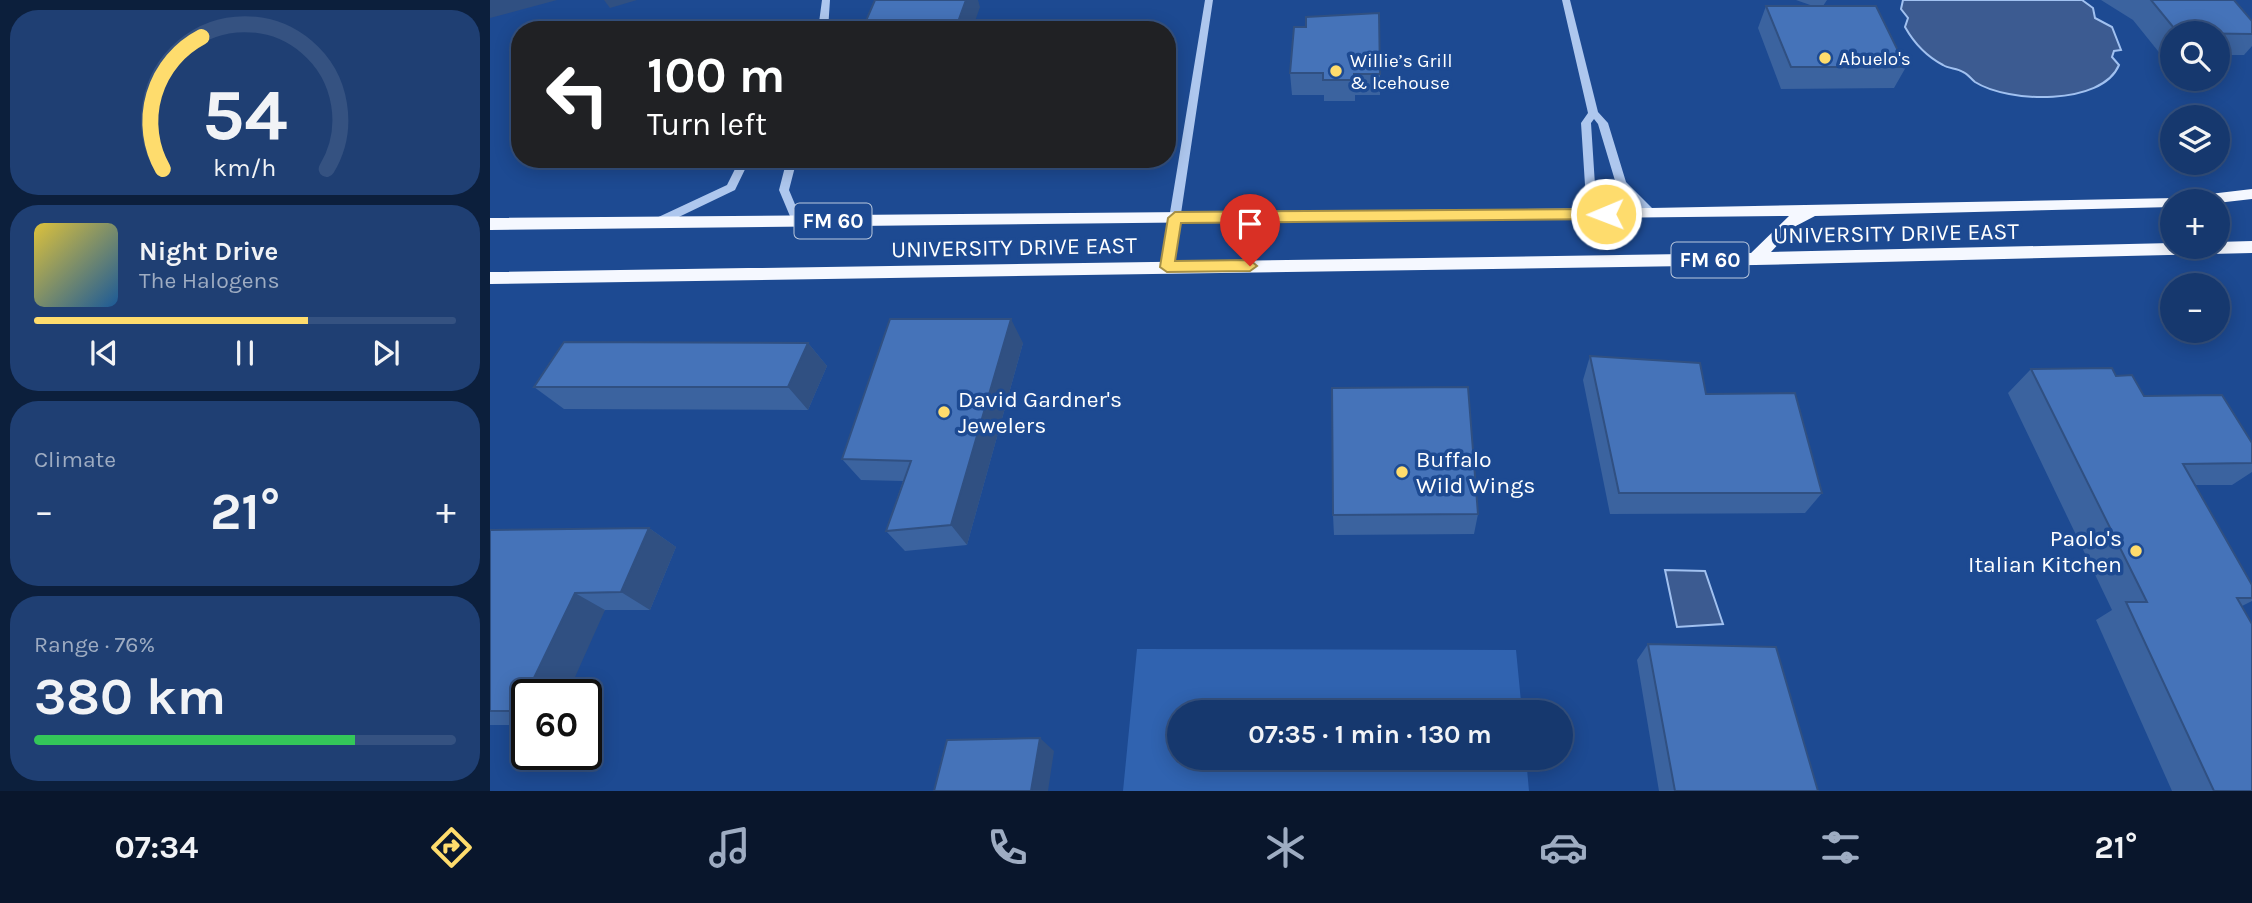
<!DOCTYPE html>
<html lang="en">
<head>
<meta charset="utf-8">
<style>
	body { margin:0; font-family:Karla,sans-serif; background:#1f3f73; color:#f1f3f6; height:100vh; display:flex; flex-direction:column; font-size:26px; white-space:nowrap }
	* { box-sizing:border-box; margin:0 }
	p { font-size:23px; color:#9eacc2 }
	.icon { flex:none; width:38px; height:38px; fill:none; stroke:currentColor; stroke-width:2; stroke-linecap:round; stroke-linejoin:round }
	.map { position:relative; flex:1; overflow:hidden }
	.details { display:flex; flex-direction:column; gap:10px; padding:10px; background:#0c1f3c; width:490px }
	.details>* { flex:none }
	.top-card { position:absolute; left:21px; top:21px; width:665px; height:147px; border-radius:28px; box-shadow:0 4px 18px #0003,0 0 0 2px #355281; background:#202124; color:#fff; overflow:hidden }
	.buttons { position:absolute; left:1670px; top:21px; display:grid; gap:14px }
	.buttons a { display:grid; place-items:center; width:70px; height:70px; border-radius:50%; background:#16386e; box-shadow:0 4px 18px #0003,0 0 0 2px #355281; font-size:35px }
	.speed { position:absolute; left:21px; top:679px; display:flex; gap:14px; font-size:35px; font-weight:700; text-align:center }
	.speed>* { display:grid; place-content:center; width:91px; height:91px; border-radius:50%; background:#16386e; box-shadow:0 4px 18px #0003,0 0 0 2px #355281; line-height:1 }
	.speed .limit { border:4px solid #111; border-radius:10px; background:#fff; color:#111 }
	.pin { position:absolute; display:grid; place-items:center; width:60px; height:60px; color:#fff; margin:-72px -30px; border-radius:50% 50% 50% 0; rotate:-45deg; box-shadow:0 0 7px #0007 }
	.pin .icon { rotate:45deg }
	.me { position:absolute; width:77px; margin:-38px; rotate:269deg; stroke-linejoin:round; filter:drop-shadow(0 0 5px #0008) }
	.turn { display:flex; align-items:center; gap:24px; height:147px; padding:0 21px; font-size:32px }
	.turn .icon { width:91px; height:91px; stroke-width:2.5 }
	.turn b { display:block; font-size:49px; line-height:60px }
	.big { font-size:52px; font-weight:700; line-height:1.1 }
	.details .widget { flex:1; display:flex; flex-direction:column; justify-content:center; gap:10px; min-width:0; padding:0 24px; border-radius:28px; background:#1f3f73 }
	.details .dial { align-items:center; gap:0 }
	.dial svg { height:182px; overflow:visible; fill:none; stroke:#355281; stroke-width:7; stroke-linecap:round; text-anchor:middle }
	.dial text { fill:#f1f3f6; stroke:none }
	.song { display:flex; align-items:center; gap:21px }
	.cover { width:84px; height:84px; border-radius:10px; background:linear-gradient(135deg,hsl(50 70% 55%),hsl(210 70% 35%)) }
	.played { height:7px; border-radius:4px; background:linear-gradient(90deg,#fedc6d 65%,#355281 65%) }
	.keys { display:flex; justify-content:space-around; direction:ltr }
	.heat { display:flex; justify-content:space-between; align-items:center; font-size:38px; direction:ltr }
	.charge { height:10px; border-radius:5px; background:linear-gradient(90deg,#34c759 76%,#355281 0) }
	.trip { position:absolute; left:677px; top:700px; width:406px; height:70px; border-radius:35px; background:#16386e; box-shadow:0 4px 18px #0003,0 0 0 2px #355281; font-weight:700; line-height:70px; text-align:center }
	.tab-bar { display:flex; height:112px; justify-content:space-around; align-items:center; background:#09162c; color:#9eacc2 }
	.tab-bar .icon { width:49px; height:49px }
	.tab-bar .on { color:#fedc6d }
	.tab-bar b { font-size:32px; color:#f1f3f6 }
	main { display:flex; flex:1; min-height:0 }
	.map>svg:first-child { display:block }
	.green { fill:#3063b0 }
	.water { fill:#3c5b91; stroke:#a1c1f0; stroke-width:2 }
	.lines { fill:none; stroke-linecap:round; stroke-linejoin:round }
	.minor { fill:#aec7ee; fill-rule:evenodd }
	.major { fill:#f5f8ff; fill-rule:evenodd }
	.wall { fill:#3b639f }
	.shaded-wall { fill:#305082 }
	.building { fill:#4573b9; stroke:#305082; stroke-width:2 }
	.route { fill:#fedc6d; stroke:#a58f47; stroke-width:2 }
	.poi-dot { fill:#fedc6d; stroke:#1d4a92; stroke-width:2.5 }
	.labels { text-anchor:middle; stroke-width:7; stroke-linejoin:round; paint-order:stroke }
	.far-poi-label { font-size:19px; fill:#fff; stroke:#1d4a92; text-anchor:start }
	.shield { fill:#1d4a92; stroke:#bbc9de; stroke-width:2 }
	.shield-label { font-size:21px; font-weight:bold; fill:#fff }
	.street-label { font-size:23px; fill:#fff; stroke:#1d4a92 }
	.poi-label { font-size:23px; fill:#fff; stroke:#1d4a92; text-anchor:start }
</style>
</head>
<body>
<main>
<section class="details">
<div class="widget dial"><svg viewBox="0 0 100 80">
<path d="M14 69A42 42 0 1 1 86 69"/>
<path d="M14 69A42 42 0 0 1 31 11" stroke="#fedc6d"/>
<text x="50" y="56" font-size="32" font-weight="700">54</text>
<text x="50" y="72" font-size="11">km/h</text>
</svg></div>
<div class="widget">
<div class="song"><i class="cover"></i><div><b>Night Drive</b><p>The Halogens</p></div></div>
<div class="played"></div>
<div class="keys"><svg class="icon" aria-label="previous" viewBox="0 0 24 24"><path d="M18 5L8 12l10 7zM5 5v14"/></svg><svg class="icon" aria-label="pause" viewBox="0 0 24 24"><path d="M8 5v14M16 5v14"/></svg><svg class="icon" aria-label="next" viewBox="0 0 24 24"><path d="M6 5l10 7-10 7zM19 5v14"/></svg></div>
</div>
<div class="widget"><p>Climate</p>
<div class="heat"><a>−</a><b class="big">21°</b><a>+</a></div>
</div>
<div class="widget"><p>Range · 76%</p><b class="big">380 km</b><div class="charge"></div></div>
</section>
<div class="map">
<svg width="1762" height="791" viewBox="0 0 1762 791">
	<rect width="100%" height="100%" fill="#1d4a92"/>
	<path class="green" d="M647,649L1026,650L1032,712H690V758H1036L1039,791H633Z"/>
	<path class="water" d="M1413,0H1592L1603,8L1605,18L1622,27L1631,50L1624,51L1622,57L1629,65C1612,106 1518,103 1485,82C1481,79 1478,74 1473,72C1467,68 1459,69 1453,65C1436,56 1424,43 1415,27L1418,18L1411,9Z
		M1175,570L1215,571L1233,624L1187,627Z"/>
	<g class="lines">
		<path class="minor" d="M332,0H340L338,30H328Z
			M715,0H723L683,267L677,271L671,267Z
			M1072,0H1080L1108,112L1118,123L1136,182L1165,211L1166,214L1165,217H1157L1126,184L1108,124L1104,119L1101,123L1105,185L1097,217L1093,218L1088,214L1095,185L1091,123L1098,113Z
			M250,159H260L245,190L170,226H162L161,223L162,220L237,185Z
			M297,159H307L299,190L312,221L307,225L302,221L289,190Z"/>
		<path class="major" d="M1762,189V199L1727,203L1682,201V207L1325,216L1304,227L1281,252L1682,243V247H1727V242L1762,241V253L1265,265L0,284V272L1261,253L1299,216L0,230V218L1161,208L1686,198Z"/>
	</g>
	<path class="wall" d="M1306,0H1337L1333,6L1416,67L1404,88L1291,89L1268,28L1276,6H1323Z
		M1611,0H1744L1762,21V46L1754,55H1727V33H1682V56H1672L1643,20Z
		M800,73L890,74V95H865V101H834V95H802Z
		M318,343L337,366L318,410L74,409L44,387Z
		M533,343L477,545L415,551L396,531L413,481L371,480L352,459Z
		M1100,356L1332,493L1315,513L1120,514L1093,380Z
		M1541,369L1626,376L1654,396L1762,443V472L1742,485H1705L1762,585V601L1752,606L1762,791H1682L1606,620L1622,610L1518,393Z
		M988,514L984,534L844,535L843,515Z
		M159,528L186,547L160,610H115L37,695V725H0V530Z
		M1158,644L1328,791H1169L1147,660Z"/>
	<path class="shaded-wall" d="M0,0H67L0,18Z
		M114,0H147L120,8Z
		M476,0H488L490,7L482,30H465Z
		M521,319L533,343L477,545L461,525Z
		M318,343L337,366L318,410L298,387Z
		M159,528L186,547L160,610L131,592Z
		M85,593L115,610L77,695H37V714L28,711Z
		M550,738L564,751L558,791H541Z"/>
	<path class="building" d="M385,0H476L465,30H372Z
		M1661,0H1744L1762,21V34L1688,33Z
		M1276,6H1386L1416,67H1301Z
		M889,13L890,74H864V80H833V73H800L804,27H816V17Z
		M400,319H521L461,525L396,531L421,461L352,459Z
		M74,342L318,343L298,387H44Z
		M1100,356L1210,363L1216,394L1305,393L1332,493H1129Z
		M1622,368L1626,376L1642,375L1654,396L1732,395L1762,443V463L1693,464L1762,585V598H1747L1762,624V791H1724L1636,602H1657L1541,369Z
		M978,387L988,514L843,515L842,388Z
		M159,528L131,592L85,593L28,711H0V530Z
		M1158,644L1286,647L1328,791H1185Z
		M550,738L541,791H444L457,740Z"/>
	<path class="route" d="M1116,209L1123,214L1116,219L691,223L685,261L760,260L767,266L760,271L677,272L670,267L678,218L685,212Z"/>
	<g class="poi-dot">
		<circle cx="1335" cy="58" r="7"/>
		<circle cx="846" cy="71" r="7"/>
		<circle cx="454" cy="412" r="7"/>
		<circle cx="912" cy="472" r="7"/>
		<circle cx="1646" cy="551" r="7"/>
	</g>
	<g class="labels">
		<g class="far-poi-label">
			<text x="1349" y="65">Abuelo's</text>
			<text x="860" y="67">Willie’s Grill<tspan x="860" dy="22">&amp; Icehouse</tspan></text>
		</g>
		<g class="shield">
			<rect x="304.5" y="203.5" width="77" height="35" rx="5"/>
			<rect x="1181.5" y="242.5" width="77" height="35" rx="5"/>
		</g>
		<g class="shield-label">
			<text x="343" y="228">FM 60</text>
			<text x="1220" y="267">FM 60</text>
		</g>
		<g class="street-label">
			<text transform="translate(1406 233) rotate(-1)" y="8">UNIVERSITY DRIVE EAST</text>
			<text transform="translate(524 247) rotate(-1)" y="8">UNIVERSITY DRIVE EAST</text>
		</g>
		<g class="poi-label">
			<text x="468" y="407">David Gardner's<tspan x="468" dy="26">Jewelers</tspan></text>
			<text x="926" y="467">Buffalo<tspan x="926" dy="26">Wild Wings</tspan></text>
			<text x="1632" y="546" text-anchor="end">Paolo's<tspan x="1632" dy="26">Italian Kitchen</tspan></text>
		</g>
	</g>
</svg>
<div class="buttons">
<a><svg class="icon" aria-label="search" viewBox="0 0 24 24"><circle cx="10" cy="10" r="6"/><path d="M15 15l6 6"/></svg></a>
<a><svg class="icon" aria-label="layers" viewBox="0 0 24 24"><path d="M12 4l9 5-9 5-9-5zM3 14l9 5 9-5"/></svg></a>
<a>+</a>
<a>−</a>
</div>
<div class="speed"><div class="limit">60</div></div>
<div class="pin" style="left:760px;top:266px;background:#d93025"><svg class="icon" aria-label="arrive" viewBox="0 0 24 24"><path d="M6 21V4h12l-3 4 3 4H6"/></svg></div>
<svg class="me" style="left:1116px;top:214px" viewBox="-20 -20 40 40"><circle r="17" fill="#fedc6d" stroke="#fff" stroke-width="3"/><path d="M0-11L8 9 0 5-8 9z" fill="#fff"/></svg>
<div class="trip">07:35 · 1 min · 130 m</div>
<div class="top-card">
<div class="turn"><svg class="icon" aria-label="left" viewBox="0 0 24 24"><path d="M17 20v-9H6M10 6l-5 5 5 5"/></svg><div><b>100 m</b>Turn left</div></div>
</div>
</div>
</main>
<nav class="tab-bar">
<b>07:34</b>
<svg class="icon on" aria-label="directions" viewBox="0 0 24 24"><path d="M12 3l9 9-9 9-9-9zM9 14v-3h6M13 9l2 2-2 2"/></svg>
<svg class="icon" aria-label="music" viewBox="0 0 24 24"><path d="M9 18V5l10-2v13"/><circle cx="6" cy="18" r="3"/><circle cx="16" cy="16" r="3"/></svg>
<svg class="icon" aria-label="phone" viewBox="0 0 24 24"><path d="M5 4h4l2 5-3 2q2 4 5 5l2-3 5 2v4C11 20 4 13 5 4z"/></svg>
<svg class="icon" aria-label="climate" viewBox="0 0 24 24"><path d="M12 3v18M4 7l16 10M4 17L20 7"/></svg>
<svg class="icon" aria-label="car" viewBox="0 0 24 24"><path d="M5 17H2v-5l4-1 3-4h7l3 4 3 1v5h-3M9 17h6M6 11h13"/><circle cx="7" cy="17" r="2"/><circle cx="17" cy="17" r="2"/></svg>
<svg class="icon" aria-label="filters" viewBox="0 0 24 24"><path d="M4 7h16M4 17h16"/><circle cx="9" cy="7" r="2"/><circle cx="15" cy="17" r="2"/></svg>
<b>21°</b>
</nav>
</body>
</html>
